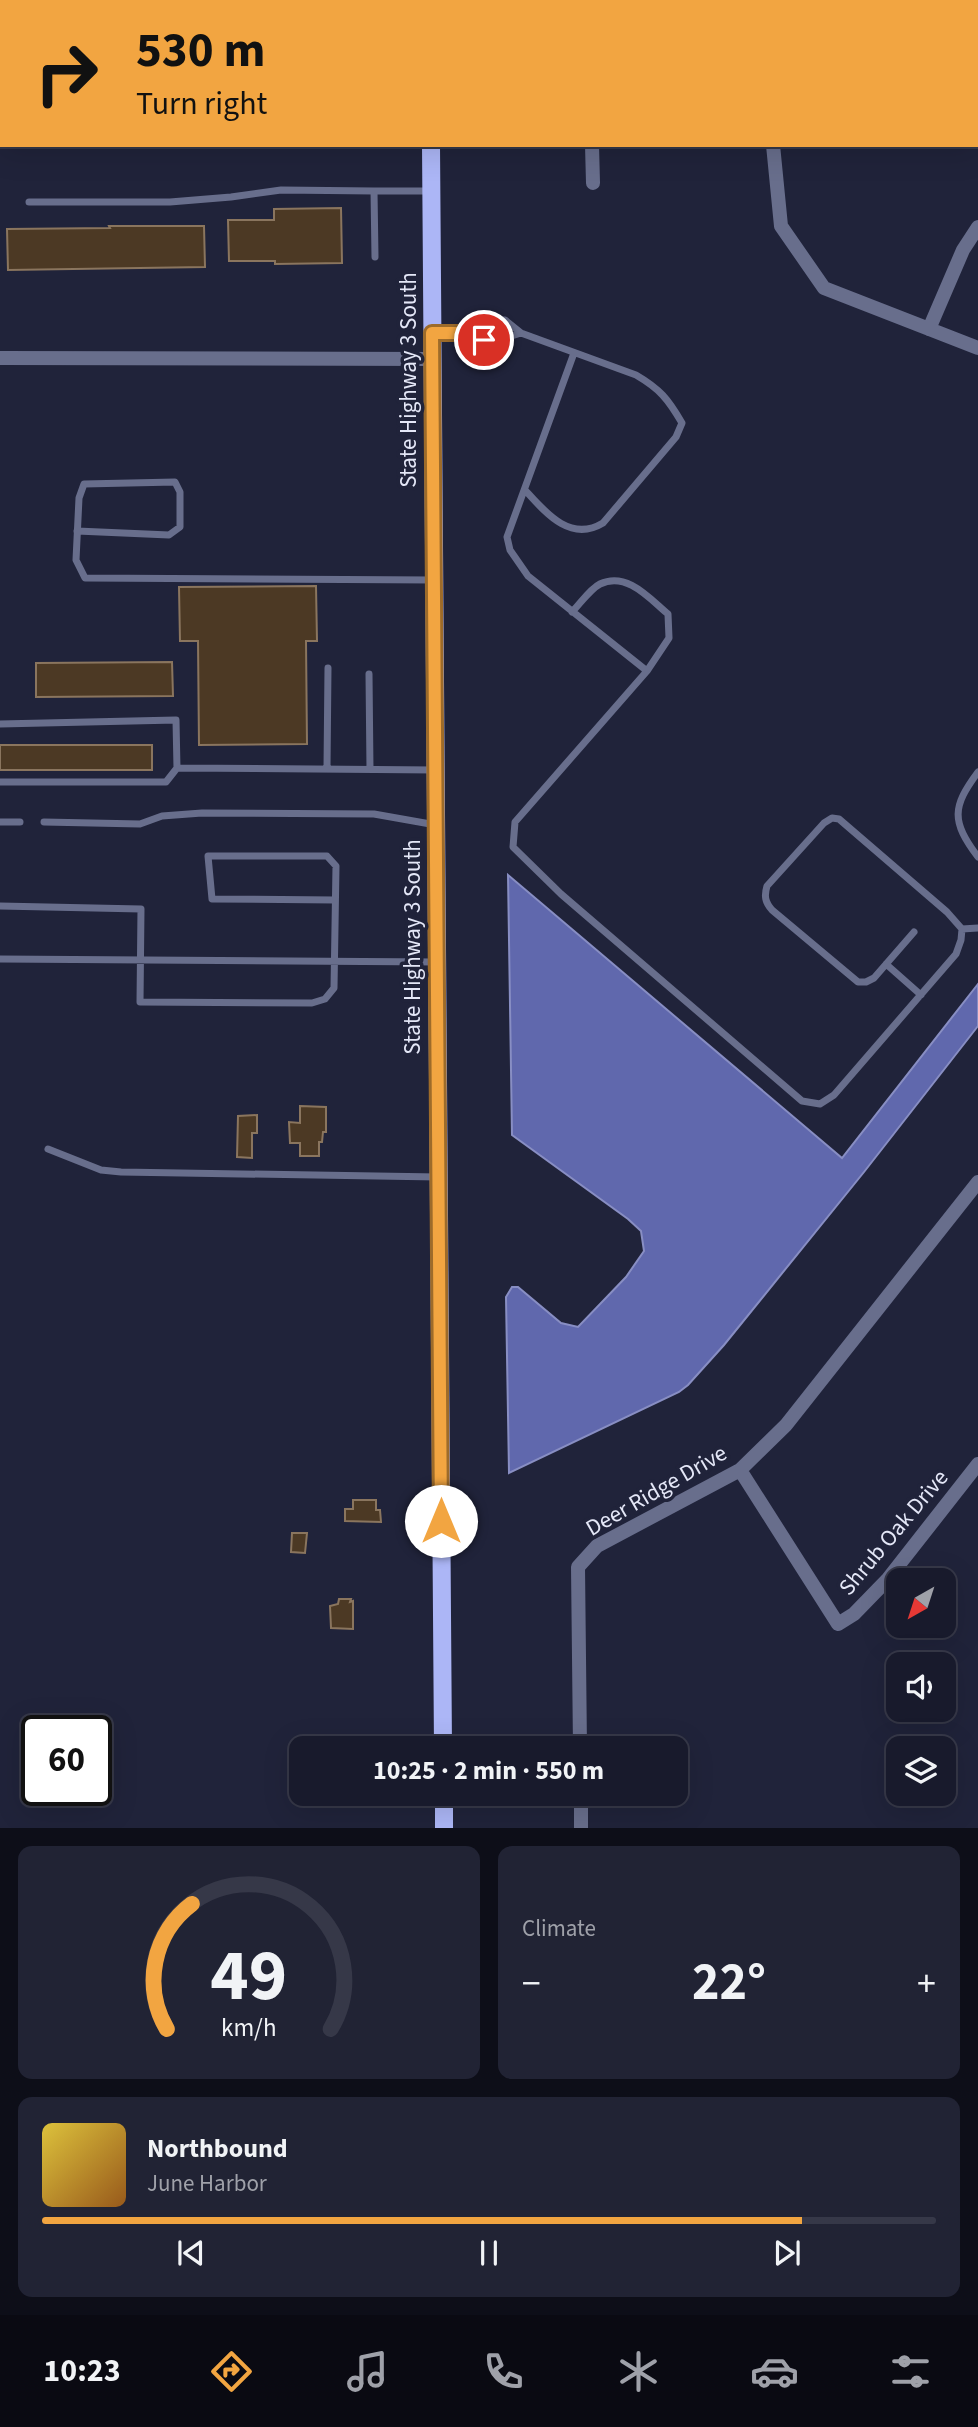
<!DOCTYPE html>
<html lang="en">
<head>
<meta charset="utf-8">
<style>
	body { margin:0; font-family:"Source Sans 3",sans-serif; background:#212334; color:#f1f3f6; height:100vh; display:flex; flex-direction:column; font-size:26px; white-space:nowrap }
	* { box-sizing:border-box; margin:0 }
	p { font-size:23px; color:#9fa1a9 }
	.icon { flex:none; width:38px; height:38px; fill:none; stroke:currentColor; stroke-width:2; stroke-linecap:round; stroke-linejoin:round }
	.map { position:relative; height:1828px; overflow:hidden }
	.side { display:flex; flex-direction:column; gap:18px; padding:18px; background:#0d0e18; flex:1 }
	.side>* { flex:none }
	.hud { position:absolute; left:0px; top:0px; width:978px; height:147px; box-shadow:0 7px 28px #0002,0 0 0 2px #363848; background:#f2a541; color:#111; overflow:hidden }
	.needle { width:46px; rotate:219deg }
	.buttons { position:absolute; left:886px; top:1568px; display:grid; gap:14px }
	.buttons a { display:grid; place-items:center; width:70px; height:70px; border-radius:14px; background:#181a2c; box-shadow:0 7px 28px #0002,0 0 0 2px #363848; font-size:35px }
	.speed { position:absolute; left:21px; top:1715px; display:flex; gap:14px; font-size:35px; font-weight:700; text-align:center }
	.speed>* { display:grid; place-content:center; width:91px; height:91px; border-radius:50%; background:#181a2c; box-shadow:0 7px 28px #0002,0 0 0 2px #363848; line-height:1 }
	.speed .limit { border:4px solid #111; border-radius:10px; background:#fff; color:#111 }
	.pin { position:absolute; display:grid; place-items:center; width:60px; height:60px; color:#fff; margin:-30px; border:4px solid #fff; border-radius:50%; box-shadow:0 2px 7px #0007 }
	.me { position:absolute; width:77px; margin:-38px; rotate:0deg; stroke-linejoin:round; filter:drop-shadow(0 0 5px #0008) }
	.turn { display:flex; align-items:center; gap:24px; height:147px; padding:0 21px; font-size:32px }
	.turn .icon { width:91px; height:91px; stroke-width:2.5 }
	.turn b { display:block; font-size:49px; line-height:60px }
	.big { font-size:52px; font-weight:700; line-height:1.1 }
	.side .card { flex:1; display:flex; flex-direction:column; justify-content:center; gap:10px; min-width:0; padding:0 24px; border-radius:14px; background:#212334 }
	.side .dial { align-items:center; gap:0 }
	.dial svg { height:182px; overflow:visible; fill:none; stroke:#363848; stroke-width:7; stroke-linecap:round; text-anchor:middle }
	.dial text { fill:#f1f3f6; stroke:none }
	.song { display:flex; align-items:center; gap:21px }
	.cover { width:84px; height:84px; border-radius:10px; background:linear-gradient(135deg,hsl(50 70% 55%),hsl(30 70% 35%)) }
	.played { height:7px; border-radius:4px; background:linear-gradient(90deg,#f2a541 85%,#363848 85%) }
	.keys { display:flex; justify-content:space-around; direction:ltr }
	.heat { display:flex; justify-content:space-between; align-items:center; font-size:38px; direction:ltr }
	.side .tiles { flex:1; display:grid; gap:18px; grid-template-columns:1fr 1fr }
	.card:last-child { grid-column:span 2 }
	.trip { position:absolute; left:289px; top:1736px; width:399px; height:70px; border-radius:14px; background:#181a2c; box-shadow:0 7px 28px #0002,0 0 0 2px #363848; font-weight:700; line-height:70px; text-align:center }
	.menu { display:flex; height:112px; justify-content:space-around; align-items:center; background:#0a0a12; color:#9fa1a9 }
	.menu .icon { width:49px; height:49px }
	.menu .selected { color:#f2a541 }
	.menu b { font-size:32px; color:#f1f3f6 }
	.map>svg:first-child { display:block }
	.water { fill:#6068ad; stroke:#888ec3; stroke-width:2 }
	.building { fill:#4c3924; stroke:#8a755e; stroke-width:2 }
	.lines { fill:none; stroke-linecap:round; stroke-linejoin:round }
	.lane { stroke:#686e8c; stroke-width:7 }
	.street { stroke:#686e8c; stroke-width:14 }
	.primary { stroke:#acb6f6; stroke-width:18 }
	.route-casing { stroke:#9d6b2a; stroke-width:18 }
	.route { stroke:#f2a541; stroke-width:12 }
	.labels { text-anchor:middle; stroke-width:7; stroke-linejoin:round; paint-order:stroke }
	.street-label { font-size:23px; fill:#e4e7f7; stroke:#20233a }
</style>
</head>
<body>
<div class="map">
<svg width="978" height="1829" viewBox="0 0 978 1829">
	<rect width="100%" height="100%" fill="#20233a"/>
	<path class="water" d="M508,875L842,1158L978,984V1026L864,1172L724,1345L688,1385L679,1392L509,1473L506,1297L512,1287H518L561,1323L578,1327L626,1277L644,1251L641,1231L628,1219L512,1135Z"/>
	<path class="building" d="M341,208L342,263L275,264V261H229L228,220H274V209Z
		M109,226H204L205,267L8,270L7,229L110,228Z
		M316,586L317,641H306L307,744L199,745L198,641H180L179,587Z
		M172,662L173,696L36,697V663Z
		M0,745H152V770H0Z
		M300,1106L326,1107V1132H323L322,1142H319V1156H300V1143H290L289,1122L300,1123Z
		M257,1115V1133H252V1158L237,1157L238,1116Z
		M353,1500H376V1510H380L381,1522L345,1521V1509H353Z
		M292,1533H307L305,1553L291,1552Z
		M339,1599H351L350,1602L353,1601V1629L331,1628L330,1606L338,1604Z"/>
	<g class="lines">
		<path class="lane" d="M29,202H170L231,197L281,190L374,191
			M375,257L374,191H430
			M433,333H464L484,340L505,338L521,333
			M464,333L482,319L505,320L521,333L636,375C660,389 668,399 682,423L676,437L603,523C570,543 545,512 525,490
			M574,353L507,537L510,550L528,576L647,671L515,822L513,847L561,894L802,1101L820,1104L834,1095L956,954L961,940L962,929L947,912L839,819L832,818L824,823L767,886C764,896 765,902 772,910L858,982H866L874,978L914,932
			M77,531L169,535L180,527V492L175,482L84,484L79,498L76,560L85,578L433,580
			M572,612C580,604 590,589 600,584C627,571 650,599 668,614L669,638L647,671
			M369,674L370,769
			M0,724L176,720L177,768L166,782H0
			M177,768L435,770
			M327,768L328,668
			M978,772C952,807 951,821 978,857
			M0,822H20
			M44,822L140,824L162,816L202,813L374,814L436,825
			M0,906L141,909L140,1002L312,1003L325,999L334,988L336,866L327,856H208L212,899L335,900
			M962,929L978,928
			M0,959L436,962
			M886,964L921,995
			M48,1149L101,1170L121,1172L438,1177"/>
		<path class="street" d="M976,38L978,39
			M592,145L593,183
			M773,145L781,226L824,288L978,348
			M929,329L963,250L978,227
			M0,358L432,359
			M740,1470L838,1624L854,1614L887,1580L978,1464
			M580,1748L578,1567L597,1546L740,1470L786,1425L978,1182
			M581,1794V1829"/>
		<path class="primary" d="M430,0V2
			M431,145L443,1748
			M444,1794V1829"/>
	</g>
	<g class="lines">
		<g class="route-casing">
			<path id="route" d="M441,1521L432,333H464L484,340"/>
		</g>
		<use href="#route" class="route"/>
	</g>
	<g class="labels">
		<g class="street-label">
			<text transform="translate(408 380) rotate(-90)" y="8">State Highway 3 South</text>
			<text transform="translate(412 947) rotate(-90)" y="8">State Highway 3 South</text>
			<text transform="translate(656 1490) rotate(-30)" y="8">Deer Ridge Drive</text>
			<text transform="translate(893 1532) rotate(-50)" y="8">Shrub Oak Drive</text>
		</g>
	</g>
</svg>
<div class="buttons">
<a><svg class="needle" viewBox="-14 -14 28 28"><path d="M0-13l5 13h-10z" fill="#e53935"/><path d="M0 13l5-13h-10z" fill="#9fa1a9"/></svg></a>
<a><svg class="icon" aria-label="sound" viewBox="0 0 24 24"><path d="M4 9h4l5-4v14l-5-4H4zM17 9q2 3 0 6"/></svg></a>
<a><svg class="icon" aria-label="layers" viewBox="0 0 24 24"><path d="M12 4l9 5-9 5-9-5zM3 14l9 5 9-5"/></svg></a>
</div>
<div class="speed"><div class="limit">60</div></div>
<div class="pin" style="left:484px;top:340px;background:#d93025"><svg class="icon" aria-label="arrive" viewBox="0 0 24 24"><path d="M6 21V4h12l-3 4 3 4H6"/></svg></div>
<svg class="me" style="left:441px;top:1521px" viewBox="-20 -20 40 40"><circle r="19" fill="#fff"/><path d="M0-13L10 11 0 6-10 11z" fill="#f2a541"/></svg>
<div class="trip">10:25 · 2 min · 550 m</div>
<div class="hud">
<div class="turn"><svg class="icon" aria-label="right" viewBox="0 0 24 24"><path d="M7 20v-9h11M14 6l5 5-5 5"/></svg><div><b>530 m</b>Turn right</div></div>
</div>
</div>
<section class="side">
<div class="tiles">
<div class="card dial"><svg viewBox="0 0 100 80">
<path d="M14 69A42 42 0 1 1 86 69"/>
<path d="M14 69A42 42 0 0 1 25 14" stroke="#f2a541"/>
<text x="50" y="56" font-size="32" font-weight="700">49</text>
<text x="50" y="72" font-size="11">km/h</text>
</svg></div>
<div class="card"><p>Climate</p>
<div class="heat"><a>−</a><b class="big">22°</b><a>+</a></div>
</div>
<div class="card">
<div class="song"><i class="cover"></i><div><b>Northbound</b><p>June Harbor</p></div></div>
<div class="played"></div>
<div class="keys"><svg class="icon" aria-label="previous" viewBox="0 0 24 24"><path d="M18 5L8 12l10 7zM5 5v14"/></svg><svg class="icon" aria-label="pause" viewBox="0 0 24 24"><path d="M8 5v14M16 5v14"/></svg><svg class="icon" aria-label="next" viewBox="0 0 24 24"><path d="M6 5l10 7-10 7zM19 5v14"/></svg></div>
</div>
</div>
</section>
<nav class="menu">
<b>10:23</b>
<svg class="icon selected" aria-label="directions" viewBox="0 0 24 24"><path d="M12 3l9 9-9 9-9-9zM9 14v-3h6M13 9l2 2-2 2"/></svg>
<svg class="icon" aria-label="music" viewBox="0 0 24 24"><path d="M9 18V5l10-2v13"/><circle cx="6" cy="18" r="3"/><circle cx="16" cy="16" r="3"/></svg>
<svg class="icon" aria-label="phone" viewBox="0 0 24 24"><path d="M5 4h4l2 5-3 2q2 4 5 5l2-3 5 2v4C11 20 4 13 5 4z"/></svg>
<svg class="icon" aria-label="climate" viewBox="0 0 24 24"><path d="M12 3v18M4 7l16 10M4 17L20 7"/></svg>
<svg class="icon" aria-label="car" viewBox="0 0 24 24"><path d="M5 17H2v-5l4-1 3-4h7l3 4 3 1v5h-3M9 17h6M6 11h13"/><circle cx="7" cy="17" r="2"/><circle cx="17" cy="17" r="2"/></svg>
<svg class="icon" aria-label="filters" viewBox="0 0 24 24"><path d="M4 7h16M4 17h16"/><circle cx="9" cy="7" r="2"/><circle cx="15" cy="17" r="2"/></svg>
</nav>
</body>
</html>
